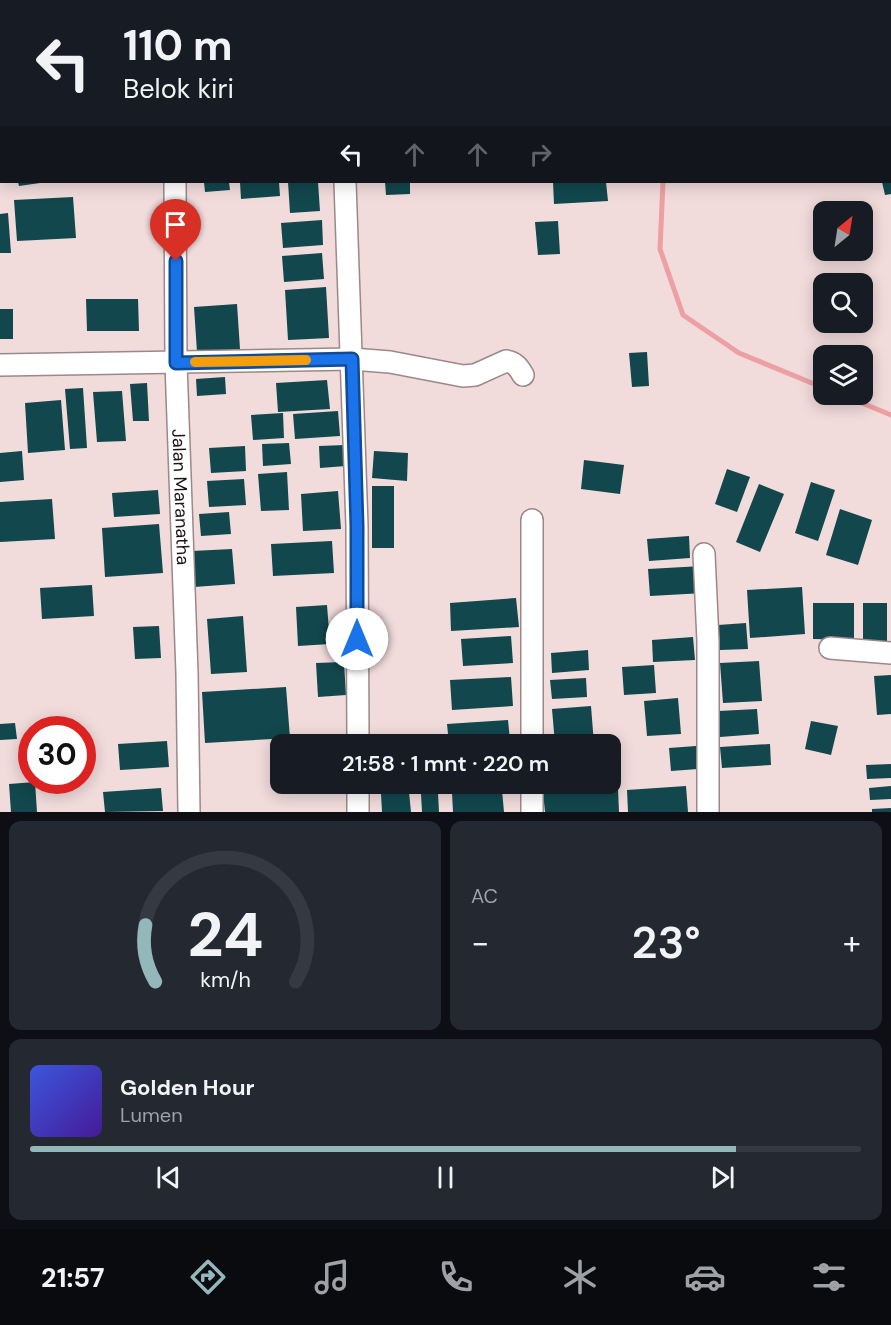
<!DOCTYPE html>
<html lang="id">
<head>
<meta charset="utf-8">
<style>
	body { margin:0; font-family:"DM Sans",sans-serif; background:#242831; color:#f1f3f6; height:100vh; display:flex; flex-direction:column; font-size:22px; white-space:nowrap }
	* { box-sizing:border-box; margin:0 }
	p { font-size:20px; color:#9ea1a6 }
	.icon { flex:none; width:33px; height:33px; fill:none; stroke:currentColor; stroke-width:2; stroke-linecap:round; stroke-linejoin:round }
	.map { position:relative; height:812px; overflow:hidden }
	.sheet { display:flex; flex-direction:column; gap:9px; padding:9px; background:#0d0f14; flex:1 }
	.sheet>* { flex:none }
	.top-card { position:absolute; left:0px; top:0px; width:891px; height:183px; box-shadow:0 3px 15px #0003; background:#171b24; color:#f1f3f6; overflow:hidden }
	.needle { width:39px; rotate:30deg }
	.tools { position:absolute; left:813px; top:201px; display:grid; gap:12px }
	.tools a { display:grid; place-items:center; width:60px; height:60px; border-radius:12px; background:#171b24; box-shadow:0 3px 15px #0003; font-size:30px }
	.speed { position:absolute; left:18px; top:716px; display:flex; gap:12px; font-size:30px; font-weight:700; text-align:center }
	.speed>* { display:grid; place-content:center; width:78px; height:78px; border-radius:50%; background:#171b24; box-shadow:0 3px 15px #0003; line-height:1 }
	.speed .limit { border:9px solid #d22; background:#fff; color:#111 }
	.pin { position:absolute; display:grid; place-items:center; width:51px; height:51px; color:#fff; margin:-62px -26px; border-radius:50% 50% 50% 0; rotate:-45deg; box-shadow:0 0 6px #0007 }
	.pin .icon { rotate:45deg }
	.me { position:absolute; width:66px; margin:-33px; rotate:0deg; stroke-linejoin:round; filter:drop-shadow(0 0 4px #0008) }
	.turn { display:flex; align-items:center; gap:21px; height:126px; padding:0 24px; font-size:27px }
	.turn .icon { width:78px; height:78px; stroke-width:2.5 }
	.turn b { display:block; font-size:42px; line-height:51px }
	.lanes { display:flex; align-items:center; height:57px; padding:0 24px; background:#0003; justify-content:center; gap:30px; direction:ltr }
	.lanes .off { opacity:.35 }
	.big { font-size:45px; font-weight:600; line-height:1.1 }
	.sheet .tile { flex:1; display:flex; flex-direction:column; justify-content:center; gap:9px; min-width:0; padding:0 21px; border-radius:12px; background:#242831 }
	.sheet .dial { align-items:center; gap:0 }
	.dial svg { height:156px; overflow:visible; fill:none; stroke:#363941; stroke-width:7; stroke-linecap:round; text-anchor:middle }
	.dial text { fill:#f1f3f6; stroke:none }
	.song { display:flex; align-items:center; gap:18px }
	.cover { width:72px; height:72px; border-radius:9px; background:linear-gradient(135deg,hsl(230 70% 55%),hsl(260 70% 35%)) }
	.played { height:6px; border-radius:3px; background:linear-gradient(90deg,#94b7bc 85%,#363941 85%) }
	.keys { display:flex; justify-content:space-around; direction:ltr }
	.heat { display:flex; justify-content:space-between; align-items:center; font-size:33px; direction:ltr }
	.sheet .tiles { flex:1; display:grid; gap:9px; grid-template-columns:1fr 1fr }
	.tile:last-child { grid-column:span 2 }
	.trip { position:absolute; left:270px; top:734px; width:351px; height:60px; border-radius:12px; background:#171b24; box-shadow:0 3px 15px #0003; font-weight:600; line-height:60px; text-align:center }
	.tab-bar { display:flex; height:96px; justify-content:space-around; align-items:center; background:#090b0e; color:#9ea1a6 }
	.tab-bar .icon { width:42px; height:42px }
	.tab-bar .on { color:#94b7bc }
	.tab-bar b { font-size:27px; color:#f1f3f6 }
	.map>svg:first-child { display:block }
	.lines { fill:none; stroke-linecap:round; stroke-linejoin:round }
	.stream { stroke:#eda0a3; stroke-width:5 }
	.building { fill:#11474d }
	.minor-casing { stroke:#9c8888; stroke-width:24 }
	.minor { stroke:#fff; stroke-width:21 }
	.route-casing { stroke:#114b97; stroke-width:15 }
	.route { stroke:#1a73e8; stroke-width:10 }
	.slow { stroke:#f59e0b; stroke-width:10 }
	.labels { text-anchor:middle; stroke-width:6; stroke-linejoin:round; paint-order:stroke }
	.street-label { font-size:18px; fill:#1c1415; stroke:#fee8e8 }
</style>
</head>
<body>
<div class="map">
<svg width="891" height="812" viewBox="0 0 891 812">
	<rect width="100%" height="100%" fill="#f1dbdb"/>
	<g class="lines">
		<path class="stream" d="M673,0V2
			M663,182L660,249L683,315L739,353L824,388
			M840,394L891,415"/>
	</g>
	<path class="building" d="M18,182H40V183L19,186Z
		M204,182H229L230,190L205,192Z
		M240,182H279L280,196L241,199Z
		M288,182H318L320,211L290,213Z
		M385,182H410V194L386,195Z
		M553,182H606L608,201L554,204Z
		M882,182H891V194L885,195Z
		M73,197L76,238L17,241L14,200Z
		M8,213L11,253H0V214Z
		M322,220L323,245L283,248L281,223Z
		M558,221L560,254L538,255L535,222Z
		M322,253L324,279L284,282L282,256Z
		M326,287L329,338L288,340L285,290Z
		M86,299H138L139,331H87Z
		M237,304L240,349L197,352L194,307Z
		M0,309H13V339H0Z
		M647,352L649,386L632,387L629,353Z
		M225,377L226,394L197,396L196,379Z
		M327,380L330,409L278,412L276,383Z
		M147,383L149,421H133L130,384Z
		M83,388L87,448L70,449L65,389Z
		M122,391L126,441L97,442L93,392Z
		M61,400L65,450L28,453L25,403Z
		M338,411L340,436L295,439L293,414Z
		M283,413L284,438L253,440L251,415Z
		M289,443L291,464L263,466L262,444Z
		M345,445L346,466L320,468L319,446Z
		M245,446L246,471L211,473L209,448Z
		M22,451L24,480L0,482V453Z
		M374,451L408,453L407,481L372,478Z
		M584,460L624,465L620,494L581,489Z
		M727,469L750,477L737,512L715,504Z
		M287,472L289,510L261,511L258,474Z
		M244,479L246,505L209,507L207,481Z
		M811,482L835,490L818,541L795,533Z
		M759,484L784,494L760,552L736,542Z
		M372,486H394V548H372Z
		M158,490L160,514L114,517L112,493Z
		M338,491L341,529L303,531L301,494Z
		M52,499L55,539L0,542V502Z
		M840,509L872,520L858,565L826,555Z
		M229,512L231,534L201,536L199,514Z
		M159,524L163,573L105,577L102,528Z
		M689,536L690,558L649,561L647,539Z
		M332,541L334,573L273,576L271,544Z
		M232,549L235,584L194,587L192,551Z
		M702,566L704,593L650,596L648,569Z
		M92,585L94,616L42,619L40,588Z
		M802,587L805,634L750,638L747,590Z
		M516,598L519,627L451,631L450,603Z
		M813,603H854V640L813,639Z
		M863,603H887V643H863Z
		M327,605L330,644L298,646L296,607Z
		M243,616L247,672L211,674L207,619Z
		M746,623L748,649L720,650L718,625Z
		M159,626L161,658L135,659L133,627Z
		M511,636L513,663L463,666L461,639Z
		M693,637L695,660L653,662L652,640Z
		M588,650L589,670L552,673L551,653Z
		M759,661L762,701L723,703L720,663Z
		M344,662L346,695L318,697L316,663Z
		M654,665L656,693L624,695L622,667Z
		M891,675V714L877,715L874,676Z
		M511,677L513,706L452,710L450,680Z
		M586,678L587,697L552,699L550,680Z
		M286,687L290,738L205,743L202,692Z
		M678,698L681,734L647,736L644,701Z
		M591,706L594,744H555L552,709Z
		M757,709L759,734L720,737L719,711Z
		M508,720L510,740L449,744L447,724Z
		M811,721L838,726L831,755L805,749Z
		M15,723L17,739L0,740V724Z
		M167,741L169,767L120,770L118,744Z
		M770,744L771,765L722,768L720,747Z
		M696,746L698,769L671,771L669,748Z
		M891,764V778L867,779L866,765Z
		M35,782L37,812H11L9,784Z
		M378,783H405V785L378,787Z
		M686,786L688,812H628L627,790Z
		M891,786V799L870,800L869,788Z
		M161,788L163,811L105,812L103,792Z
		M618,788L619,812H545L543,792Z
		M502,790L504,812H453L452,793Z
		M409,792L411,812H382L381,794Z
		M438,793L439,812H422L421,794Z
		M891,808V812H872V809Z"/>
	<g class="lines">
		<g class="minor-casing">
			<g id="minor">
				<path d="M164,0L165,2"/>
				<path d="M744,0L745,2"/>
				<path d="M843,0V2"/>
				<path d="M783,2L789,0"/>
				<path d="M890,34H891"/>
				<path d="M0,139L2,138"/>
				<path id="s1" d="M175,182L176,363L187,673L189,812"/>
				<path d="M345,182L357,526L358,744"/>
				<path d="M0,365L352,359L390,362L463,376L475,375L506,361C515,362 519,368 523,375"/>
				<path d="M532,520V744"/>
				<path d="M704,554L708,641V812"/>
				<path d="M830,648L891,653"/>
				<path d="M532,783V812"/>
				<path d="M358,812V783"/>
			</g>
		</g>
		<use href="#minor" class="minor"/>
	</g>
	<g class="lines">
		<g class="route-casing">
			<path id="route" d="M176,261V363L352,359L357,526V639"/>
		</g>
		<use href="#route" class="route"/>
		<path class="slow" d="M195,362L306,360"/>
	</g>
	<g class="labels">
		<g class="street-label">
			<text dy="6" stroke="none"><textPath href="#s1" startOffset="315">Jalan Maranatha</textPath></text>
		</g>
	</g>
</svg>
<div class="tools">
<a><svg class="needle" viewBox="-14 -14 28 28"><path d="M0-13l5 13h-10z" fill="#e53935"/><path d="M0 13l5-13h-10z" fill="#9ea1a6"/></svg></a>
<a><svg class="icon" aria-label="search" viewBox="0 0 24 24"><circle cx="10" cy="10" r="6"/><path d="M15 15l6 6"/></svg></a>
<a><svg class="icon" aria-label="layers" viewBox="0 0 24 24"><path d="M12 4l9 5-9 5-9-5zM3 14l9 5 9-5"/></svg></a>
</div>
<div class="speed"><div class="limit">30</div></div>
<div class="pin" style="left:176px;top:261px;background:#d93025"><svg class="icon" aria-label="arrive" viewBox="0 0 24 24"><path d="M6 21V4h12l-3 4 3 4H6"/></svg></div>
<svg class="me" style="left:357px;top:639px" viewBox="-20 -20 40 40"><circle r="19" fill="#fff"/><path d="M0-13L10 11 0 6-10 11z" fill="#1a73e8"/></svg>
<div class="trip">21:58 · 1 mnt · 220 m</div>
<div class="top-card">
<div class="turn"><svg class="icon" aria-label="left" viewBox="0 0 24 24"><path d="M17 20v-9H6M10 6l-5 5 5 5"/></svg><div><b>110 m</b>Belok kiri</div></div>
<div class="lanes"><svg class="icon" aria-label="left" viewBox="0 0 24 24"><path d="M17 20v-9H6M10 6l-5 5 5 5"/></svg><svg class="icon off" aria-label="ahead" viewBox="0 0 24 24"><path d="M12 20V5M6 11l6-6 6 6"/></svg><svg class="icon off" aria-label="ahead" viewBox="0 0 24 24"><path d="M12 20V5M6 11l6-6 6 6"/></svg><svg class="icon off" aria-label="right" viewBox="0 0 24 24"><path d="M7 20v-9h11M14 6l5 5-5 5"/></svg></div>
</div>
</div>
<section class="sheet">
<div class="tiles">
<div class="tile dial"><svg viewBox="0 0 100 80">
<path d="M14 69A42 42 0 1 1 86 69"/>
<path d="M14 69A42 42 0 0 1 9 40" stroke="#94b7bc"/>
<text x="50" y="56" font-size="32" font-weight="700">24</text>
<text x="50" y="72" font-size="11">km/h</text>
</svg></div>
<div class="tile"><p>AC</p>
<div class="heat"><a>−</a><b class="big">23°</b><a>+</a></div>
</div>
<div class="tile">
<div class="song"><i class="cover"></i><div><b>Golden Hour</b><p>Lumen</p></div></div>
<div class="played"></div>
<div class="keys"><svg class="icon" aria-label="previous" viewBox="0 0 24 24"><path d="M18 5L8 12l10 7zM5 5v14"/></svg><svg class="icon" aria-label="pause" viewBox="0 0 24 24"><path d="M8 5v14M16 5v14"/></svg><svg class="icon" aria-label="next" viewBox="0 0 24 24"><path d="M6 5l10 7-10 7zM19 5v14"/></svg></div>
</div>
</div>
</section>
<nav class="tab-bar">
<b>21:57</b>
<svg class="icon on" aria-label="directions" viewBox="0 0 24 24"><path d="M12 3l9 9-9 9-9-9zM9 14v-3h6M13 9l2 2-2 2"/></svg>
<svg class="icon" aria-label="music" viewBox="0 0 24 24"><path d="M9 18V5l10-2v13"/><circle cx="6" cy="18" r="3"/><circle cx="16" cy="16" r="3"/></svg>
<svg class="icon" aria-label="phone" viewBox="0 0 24 24"><path d="M5 4h4l2 5-3 2q2 4 5 5l2-3 5 2v4C11 20 4 13 5 4z"/></svg>
<svg class="icon" aria-label="climate" viewBox="0 0 24 24"><path d="M12 3v18M4 7l16 10M4 17L20 7"/></svg>
<svg class="icon" aria-label="car" viewBox="0 0 24 24"><path d="M5 17H2v-5l4-1 3-4h7l3 4 3 1v5h-3M9 17h6M6 11h13"/><circle cx="7" cy="17" r="2"/><circle cx="17" cy="17" r="2"/></svg>
<svg class="icon" aria-label="filters" viewBox="0 0 24 24"><path d="M4 7h16M4 17h16"/><circle cx="9" cy="7" r="2"/><circle cx="15" cy="17" r="2"/></svg>
</nav>
</body>
</html>
